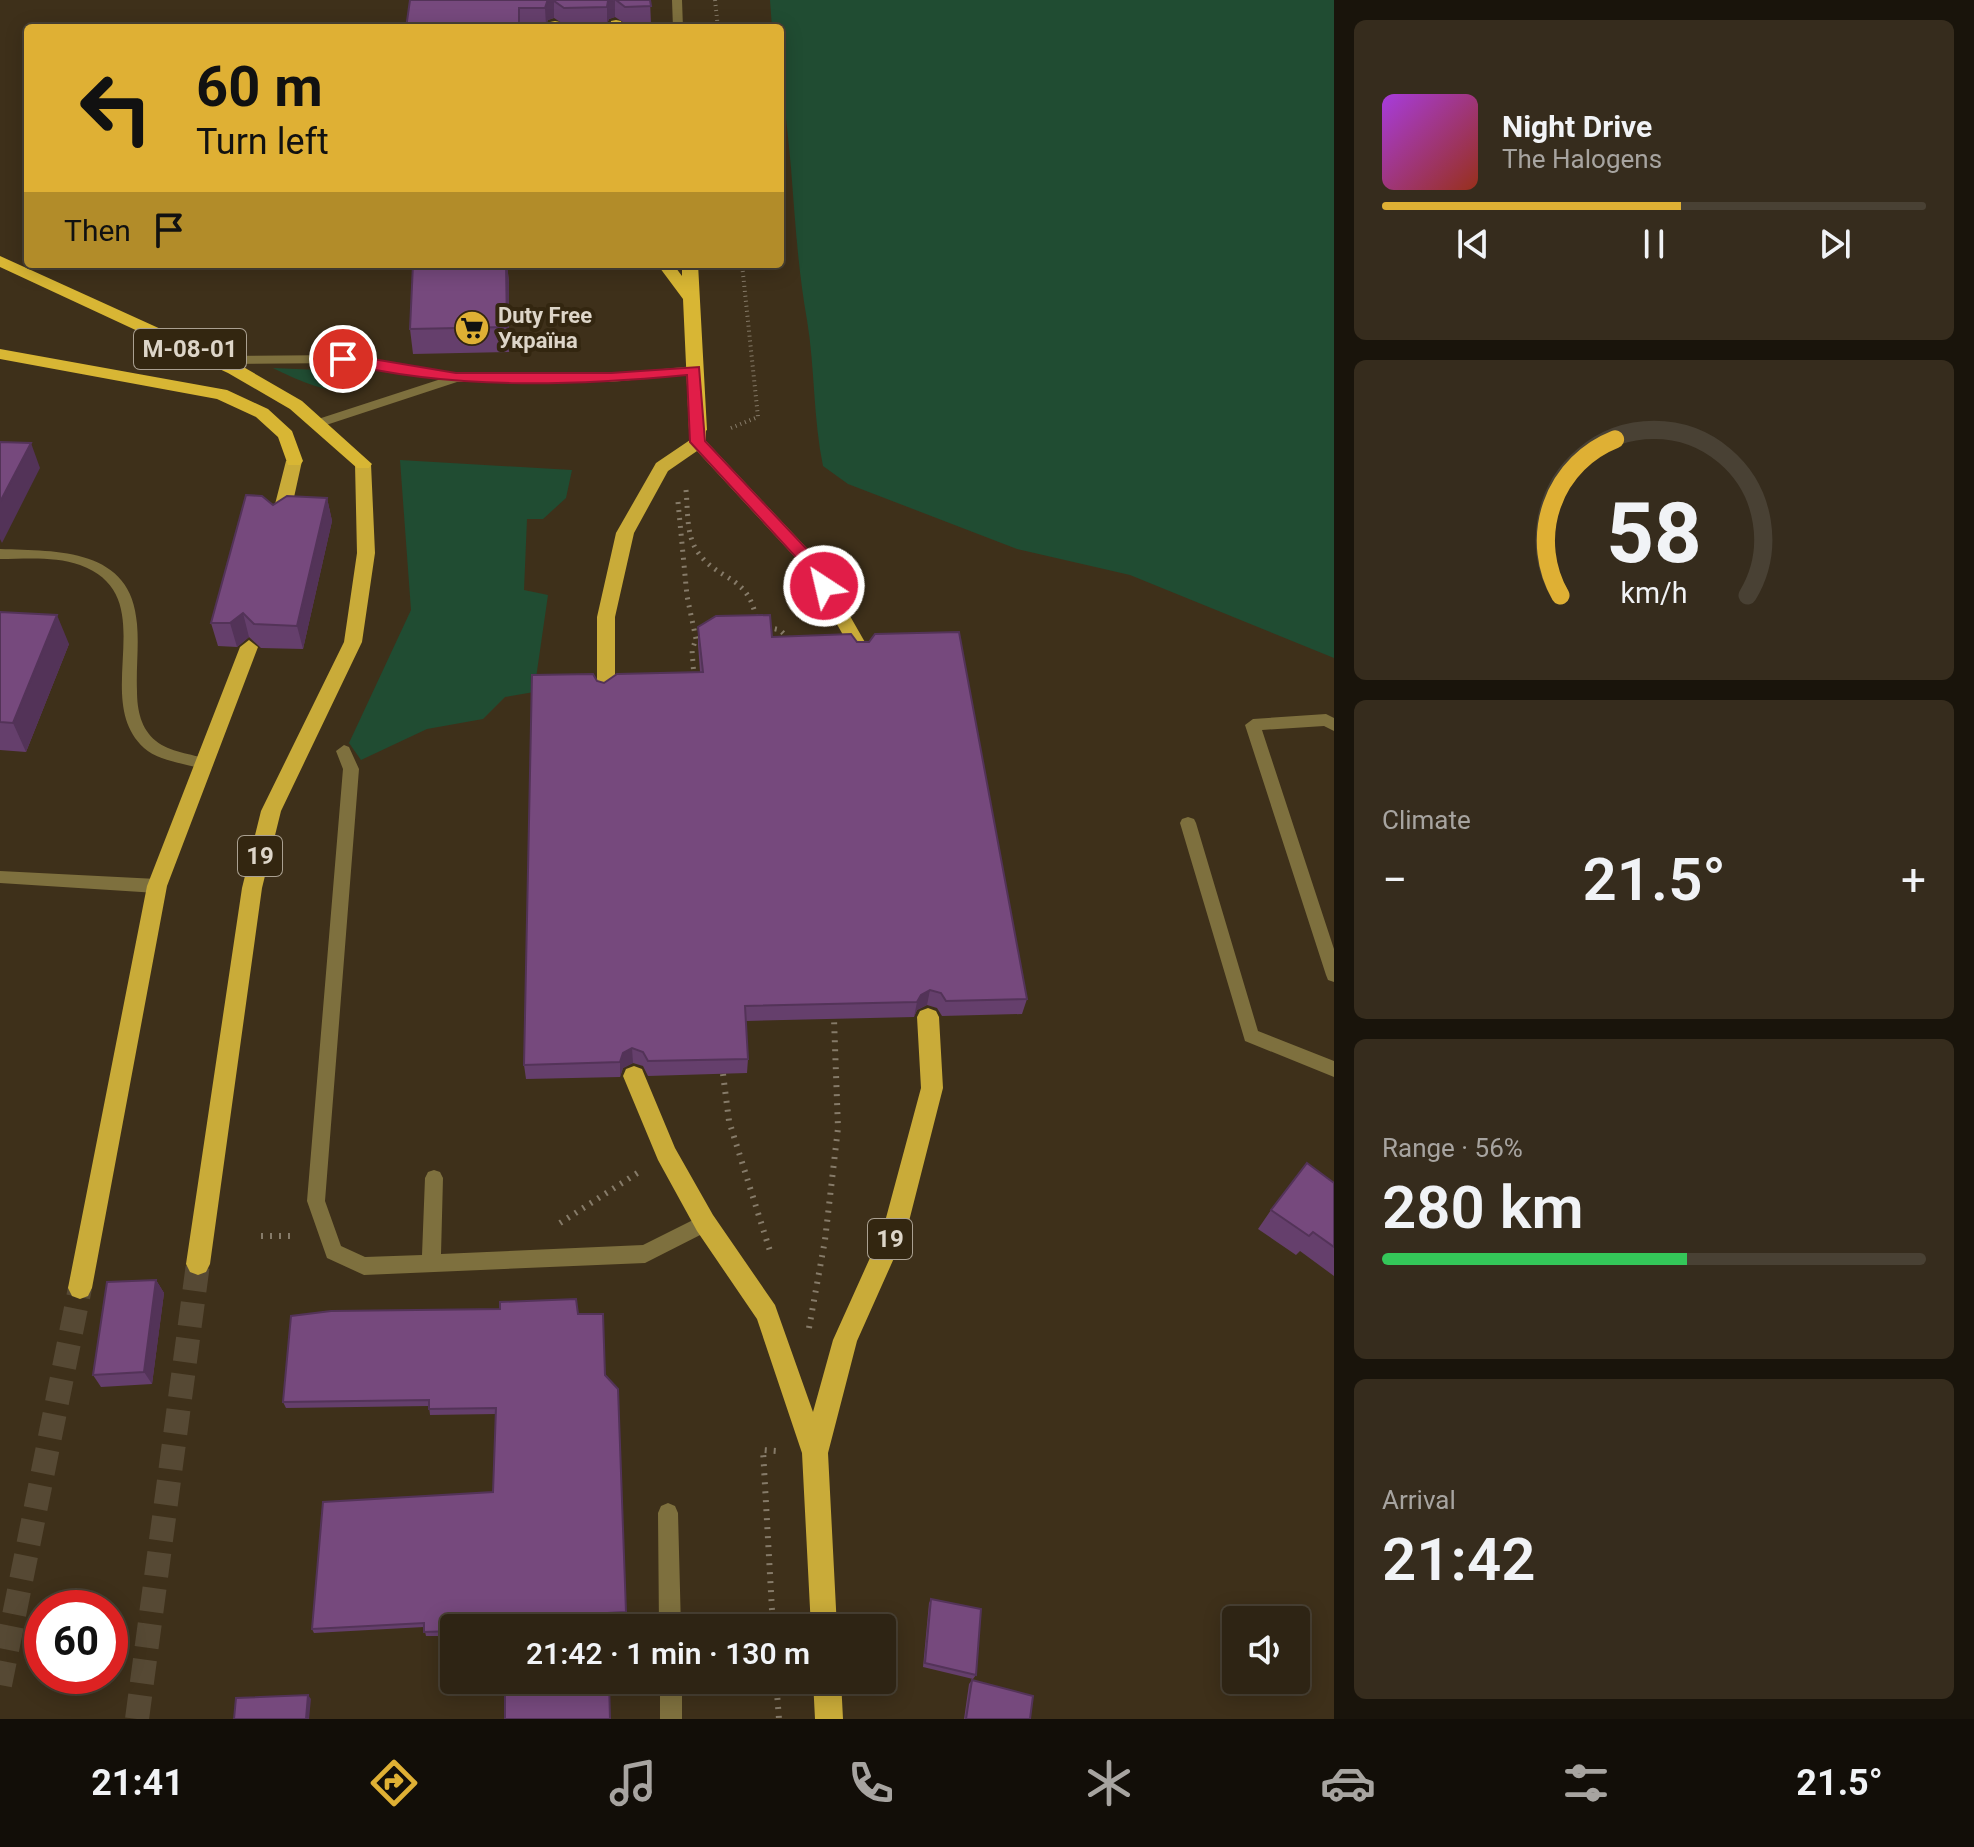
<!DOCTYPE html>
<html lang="en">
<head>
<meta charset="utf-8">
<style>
	body { margin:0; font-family:Roboto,sans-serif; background:#362c1d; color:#f1f3f6; height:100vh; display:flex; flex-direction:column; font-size:30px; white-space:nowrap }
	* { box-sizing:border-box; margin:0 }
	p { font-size:26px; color:#a7a4a0 }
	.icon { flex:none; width:44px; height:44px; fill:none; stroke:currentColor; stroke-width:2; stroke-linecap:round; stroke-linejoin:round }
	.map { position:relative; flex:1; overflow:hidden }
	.panel { display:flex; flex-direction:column; gap:20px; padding:20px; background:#19140b; width:640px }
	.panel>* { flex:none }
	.banner { position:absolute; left:24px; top:24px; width:760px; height:244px; border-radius:8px; box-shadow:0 4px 20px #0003,0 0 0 2px #494134; background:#dfb034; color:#111; overflow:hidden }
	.fabs { position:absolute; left:1222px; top:1606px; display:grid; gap:16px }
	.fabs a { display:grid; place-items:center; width:88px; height:88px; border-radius:8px; background:#2e2414; box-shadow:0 4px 20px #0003,0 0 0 2px #494134; font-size:40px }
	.speed { position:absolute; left:24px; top:1590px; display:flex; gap:16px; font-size:40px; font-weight:700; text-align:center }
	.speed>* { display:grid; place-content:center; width:104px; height:104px; border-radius:50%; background:#2e2414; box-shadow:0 4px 20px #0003,0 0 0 2px #494134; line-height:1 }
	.speed .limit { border:12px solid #d22; background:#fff; color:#111 }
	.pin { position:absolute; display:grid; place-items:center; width:68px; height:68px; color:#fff; margin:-34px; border:4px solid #fff; border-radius:50%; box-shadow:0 2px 8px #0007 }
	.me { position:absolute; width:88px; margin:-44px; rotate:325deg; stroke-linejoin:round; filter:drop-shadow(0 0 6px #0008) }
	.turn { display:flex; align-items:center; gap:28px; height:168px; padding:0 40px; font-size:36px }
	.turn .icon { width:104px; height:104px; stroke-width:2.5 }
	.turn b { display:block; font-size:56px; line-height:68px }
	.then { display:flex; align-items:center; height:76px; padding:0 40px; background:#0003; gap:16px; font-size:30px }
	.big { font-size:60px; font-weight:600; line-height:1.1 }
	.panel .tile { flex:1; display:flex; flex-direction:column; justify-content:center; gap:12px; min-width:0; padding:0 28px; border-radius:12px; background:#362c1d }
	.panel .dial { align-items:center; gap:0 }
	.dial svg { height:208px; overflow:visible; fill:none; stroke:#494134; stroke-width:7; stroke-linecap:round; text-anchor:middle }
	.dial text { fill:#f1f3f6; stroke:none }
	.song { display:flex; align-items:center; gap:24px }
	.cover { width:96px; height:96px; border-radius:12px; background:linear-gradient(135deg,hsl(280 70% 55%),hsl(10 70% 35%)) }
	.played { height:8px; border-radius:4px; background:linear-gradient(90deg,#dfb034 55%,#494134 55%) }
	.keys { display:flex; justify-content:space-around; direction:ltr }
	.heat { display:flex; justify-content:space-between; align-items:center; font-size:44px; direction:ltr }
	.charge { height:12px; border-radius:6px; background:linear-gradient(90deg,#34c759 56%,#494134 0) }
	.trip { position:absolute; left:440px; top:1614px; width:456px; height:80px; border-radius:8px; background:#2e2414; box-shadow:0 4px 20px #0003,0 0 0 2px #494134; font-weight:600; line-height:80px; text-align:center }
	.tabs { display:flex; height:128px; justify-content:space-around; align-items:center; background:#120e08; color:#a7a4a0 }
	.tabs .icon { width:56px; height:56px }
	.tabs .active { color:#dfb034 }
	.tabs b { font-size:36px; color:#f1f3f6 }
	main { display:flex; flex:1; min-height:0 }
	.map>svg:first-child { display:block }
	.green { fill:#204c32 }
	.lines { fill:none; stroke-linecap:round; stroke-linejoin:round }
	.primary-tunnel { stroke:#564934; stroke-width:24; stroke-dasharray:24 12; stroke-linecap:butt }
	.path-far2 { stroke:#867b69; stroke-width:4; stroke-dasharray:1 4; stroke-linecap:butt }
	.path-far1 { stroke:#867b69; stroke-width:5; stroke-dasharray:2 6; stroke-linecap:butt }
	.path { stroke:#867b69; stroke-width:6; stroke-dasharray:2 7; stroke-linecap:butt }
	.service { fill:#7e703e; fill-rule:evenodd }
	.primary { fill:#c9ab39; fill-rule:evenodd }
	.trunk { fill:#d8b634; fill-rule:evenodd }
	.wall { fill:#653f6c }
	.shaded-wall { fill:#533358 }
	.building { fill:#76497d; stroke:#533358; stroke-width:2 }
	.route { fill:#e11d48; stroke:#92132f; stroke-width:2 }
	.labels { text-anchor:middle; stroke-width:8; stroke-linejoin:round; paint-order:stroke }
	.far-poi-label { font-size:22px; font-weight:bold; fill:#ddd5c8; stroke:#332610; text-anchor:start }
	.shield { fill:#332610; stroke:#aaa091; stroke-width:2 }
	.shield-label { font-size:24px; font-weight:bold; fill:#ddd5c8 }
</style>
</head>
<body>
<main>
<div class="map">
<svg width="1334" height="1719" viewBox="0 0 1334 1719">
	<rect width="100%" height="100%" fill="#3e301a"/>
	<path class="green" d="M770,0H1334V658L1130,575L1017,549L848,484L823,466C813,417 815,368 807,320C798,270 795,219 791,168C787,121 780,76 780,28H772Z
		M273,368L342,371L367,380C352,407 293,378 273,368Z
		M400,460L572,470L566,498L543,519H527L524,590L548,595L534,692L505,697L483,719L427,729L361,760L349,743L411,610Z"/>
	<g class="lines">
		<path class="primary-tunnel" d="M0,1685L80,1288
			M137,1719L198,1264"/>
		<path class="path-far2" d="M715,0L718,28
			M731,428L758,417L742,264"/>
		<path class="path-far1" d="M686,490C688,510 686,534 697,551C718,582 748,574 756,618
			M678,502L687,596L696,639L702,634
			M767,627L780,630L789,639
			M694,677L692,650L696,639"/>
		<path class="path" d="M723,1074L729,1121L770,1251
			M560,1223L639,1172
			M261,1236H296
			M809,1328L825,1240L838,1128L834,1019
			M773,1628L763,1450L777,1451
			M776,1680L779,1719"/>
		<path class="service" d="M672,0H682L683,28H673Z
			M343,355L458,374H611L694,366L700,370L694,374L611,382H457L317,428L311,424L312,421L441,379L343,363L213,364L207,360L213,356Z
			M0,549C58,551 132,548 137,624C139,646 136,669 137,691C137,710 141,729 156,741C169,752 192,754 207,759L210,763L207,767L202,769C184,763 158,761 144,748C89,698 165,596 80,565C55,556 25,559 0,559Z
			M1326,714L1334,718V731L1324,726L1262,730L1334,949V982L1328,980L1326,975L1245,725L1253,719Z
			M344,745L349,747L359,769L325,1201L341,1246L365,1257L422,1255L425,1178L428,1172L434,1170L440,1172L443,1178L441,1254L643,1245L705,1214L712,1217L714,1223L712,1229L645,1263L364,1275L327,1258L307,1201L343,769L336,751Z
			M1188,817L1194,819L1196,823L1258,1031L1334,1061V1077L1245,1041L1180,823L1182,819Z
			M0,871L157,879L163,881L165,886L163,891L157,893L0,883Z
			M668,1503L675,1506L678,1513L681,1628H659L658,1513L661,1506Z
			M660,1680H682V1719H660Z"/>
		<path class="primary" d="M698,425L706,430V441L818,560L870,651L867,656H855L805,568L697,451L668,471L634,533L615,617V690L606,697L599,695L597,690V617L616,533L656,463L690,440V430Z
			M294,456L302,461L289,520L280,526L271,520L286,461Z
			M363,459L371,464L375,553L362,642L281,811L262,888L210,1264L206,1272L198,1275L190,1272L186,1264L242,888L261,811L344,642L357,553L355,464Z
			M249,640L258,647L167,886L92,1288L88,1296L80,1299L72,1296L68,1288L147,886L240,647Z
			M928,1008L936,1011L939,1017L943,1088L907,1229L857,1341L828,1453L837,1628H811L802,1453L757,1319L697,1231L658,1160L623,1076L626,1069L634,1066L642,1069L675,1148L713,1215L775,1305L813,1412L833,1340L883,1229L921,1088L917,1017L920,1011Z
			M813,1680H841L843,1719H815Z"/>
		<path class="trunk" d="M616,20L621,21L624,28H610L611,21Z
			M555,21L560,22L563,28H549L550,22Z
			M0,256L240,365L302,401L372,464L369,468H357L290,409L228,373L0,267Z
			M657,264H673L682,276V264H698L707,430L698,436L689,430L683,299Z
			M0,349L227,390L268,409L292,431L303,461L300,465H288L278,437L256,417L217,399L0,359Z"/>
	</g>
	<path class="wall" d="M410,0H650L651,24H626L615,17L609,19L607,24L565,25L554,18L548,20L546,25L520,26Z
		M507,264L509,282V352L413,354L410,329Z
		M327,498L332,521L303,649L261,648L249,637L237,647L218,646L211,623Z
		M0,612L69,644L26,752L0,750Z
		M698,627L772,637L1027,999L1022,1014L942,1016L937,1008L927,1005L917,1010L914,1017L746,1021L748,1059L747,1073L648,1076L643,1066L633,1063L623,1068L620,1077L526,1079L524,1065L597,681L604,683L700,672L698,644Z
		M1334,1183V1276L1300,1251L1296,1255L1258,1229L1271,1210Z
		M156,1280L164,1293L152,1384L101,1387L93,1375Z
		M578,1314L605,1375L618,1389L626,1616L454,1628V1636H426L424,1627L314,1633L312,1629L493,1492L496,1414L430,1415L429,1406L286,1408L283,1402Z
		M931,1599L976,1675L973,1679L923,1667L929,1603Z
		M972,1680L1030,1719H964L969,1684Z"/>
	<path class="shaded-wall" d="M615,0V17L609,19L607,24V7L608,1Z
		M554,1V18L548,20L546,25L545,8L547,2Z
		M507,264L509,282V352L507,327Z
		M31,443L40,468L2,543L0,539V502Z
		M327,498L332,521L303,649L297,626Z
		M243,613L249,637L237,647L230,623Z
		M57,615L69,644L26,752L13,723Z
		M930,990L927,1005L917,1010L914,1017L917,1002L921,995Z
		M632,1048L633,1063L623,1068L620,1077V1062L623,1053Z
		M156,1280L164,1293L152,1384L144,1372Z
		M308,1695L311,1699L309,1719H306Z"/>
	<path class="building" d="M410,0H613L608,1L607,7L564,8L554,1L547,2L545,8H519V28H406Z
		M616,0H650L651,6L625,7Z
		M413,264H506L507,327L410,329Z
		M0,442L31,443L0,502Z
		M246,495L262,496L273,505L287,496L327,498L297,626L254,624L243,613L230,623H211Z
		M0,612L57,615L13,723L0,722Z
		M770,615L772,637L851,634L857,642H869L875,634L959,632L1027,999L946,1001L941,993L930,990L921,995L917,1002L745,1006L748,1059L648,1061L643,1052L632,1048L623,1053L620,1062L524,1065L532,675L593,674L597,681L604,683L617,674L703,672L698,627L716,616Z
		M1307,1163L1334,1183V1247L1313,1232L1309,1236L1271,1210Z
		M156,1280L144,1372L93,1375L107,1282Z
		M576,1299L578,1314H603L605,1375L618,1389L626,1612L608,1613V1628H454V1631L424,1632V1623L312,1629L323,1502L493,1492L496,1408L429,1409V1400L283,1402L291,1316L331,1311L500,1309V1302Z
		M931,1599L981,1609L976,1675L925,1663Z
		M505,1680H609L610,1719H505Z
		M972,1680L1033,1696L1030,1719H966Z
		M308,1695L306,1719H234L236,1698Z"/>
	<path class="route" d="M343,354L456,373H611L699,367L705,441L817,560L832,586L830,590H818L806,568L690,442L687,375C571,386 452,390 338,362L336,359Z"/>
	<defs>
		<g id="supermarket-disc" transform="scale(1.8)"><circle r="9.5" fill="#dfb034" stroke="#332610"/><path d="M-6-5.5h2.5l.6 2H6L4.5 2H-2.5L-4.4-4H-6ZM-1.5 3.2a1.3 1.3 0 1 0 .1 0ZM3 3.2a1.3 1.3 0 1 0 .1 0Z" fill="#111"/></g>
	</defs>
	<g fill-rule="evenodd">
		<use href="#supermarket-disc" x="472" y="328"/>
	</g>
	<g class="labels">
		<g class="far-poi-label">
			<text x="498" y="323">Duty Free<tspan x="498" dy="25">Україна</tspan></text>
		</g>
		<g class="shield">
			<rect x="134" y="329" width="112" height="40" rx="6"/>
			<rect x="238" y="836" width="44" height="40" rx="6"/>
			<rect x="868" y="1219" width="44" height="40" rx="6"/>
		</g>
		<g class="shield-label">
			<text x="190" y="357">М-08-01</text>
			<text x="260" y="864">19</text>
			<text x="890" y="1247">19</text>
		</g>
	</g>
</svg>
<div class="fabs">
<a><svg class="icon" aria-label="sound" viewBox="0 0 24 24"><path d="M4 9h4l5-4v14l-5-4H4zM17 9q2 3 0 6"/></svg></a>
</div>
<div class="speed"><div class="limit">60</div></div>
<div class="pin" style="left:343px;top:359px;background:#d93025"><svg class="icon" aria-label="arrive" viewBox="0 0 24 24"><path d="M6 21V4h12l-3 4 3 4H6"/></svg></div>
<svg class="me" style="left:824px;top:586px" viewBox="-20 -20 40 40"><circle r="17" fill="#e11d48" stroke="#fff" stroke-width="3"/><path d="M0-11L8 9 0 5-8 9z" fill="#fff"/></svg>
<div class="trip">21:42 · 1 min · 130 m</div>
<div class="banner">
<div class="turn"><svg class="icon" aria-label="left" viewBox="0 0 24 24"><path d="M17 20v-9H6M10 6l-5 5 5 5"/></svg><div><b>60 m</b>Turn left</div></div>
<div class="then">Then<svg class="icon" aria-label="arrive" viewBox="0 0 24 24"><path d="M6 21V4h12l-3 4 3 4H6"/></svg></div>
</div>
</div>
<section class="panel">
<div class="tile">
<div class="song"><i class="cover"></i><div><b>Night Drive</b><p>The Halogens</p></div></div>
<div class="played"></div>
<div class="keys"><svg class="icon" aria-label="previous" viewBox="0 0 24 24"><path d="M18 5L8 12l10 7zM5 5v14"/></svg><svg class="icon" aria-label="pause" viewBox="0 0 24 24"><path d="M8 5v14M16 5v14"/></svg><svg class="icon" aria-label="next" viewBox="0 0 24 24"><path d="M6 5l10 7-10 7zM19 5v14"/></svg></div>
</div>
<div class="tile dial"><svg viewBox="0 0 100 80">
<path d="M14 69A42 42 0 1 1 86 69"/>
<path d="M14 69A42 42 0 0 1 35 9" stroke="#dfb034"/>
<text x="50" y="56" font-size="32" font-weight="700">58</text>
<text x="50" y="72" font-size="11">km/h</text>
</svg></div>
<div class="tile"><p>Climate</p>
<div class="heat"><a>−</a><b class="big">21.5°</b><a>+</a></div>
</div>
<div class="tile"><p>Range · 56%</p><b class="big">280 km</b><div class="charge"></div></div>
<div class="tile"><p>Arrival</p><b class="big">21:42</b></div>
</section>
</main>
<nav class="tabs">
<b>21:41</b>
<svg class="icon active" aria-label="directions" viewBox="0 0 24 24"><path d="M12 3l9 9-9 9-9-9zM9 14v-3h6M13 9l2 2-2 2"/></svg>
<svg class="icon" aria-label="music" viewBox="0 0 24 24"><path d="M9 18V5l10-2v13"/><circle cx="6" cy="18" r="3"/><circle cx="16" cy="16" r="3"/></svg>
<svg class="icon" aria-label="phone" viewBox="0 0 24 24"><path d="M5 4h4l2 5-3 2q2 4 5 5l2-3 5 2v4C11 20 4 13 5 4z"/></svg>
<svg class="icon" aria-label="climate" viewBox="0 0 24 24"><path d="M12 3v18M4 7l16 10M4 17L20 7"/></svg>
<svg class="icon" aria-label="car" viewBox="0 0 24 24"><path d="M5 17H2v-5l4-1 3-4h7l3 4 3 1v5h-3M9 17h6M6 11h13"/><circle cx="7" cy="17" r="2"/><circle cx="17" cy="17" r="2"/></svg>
<svg class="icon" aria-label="filters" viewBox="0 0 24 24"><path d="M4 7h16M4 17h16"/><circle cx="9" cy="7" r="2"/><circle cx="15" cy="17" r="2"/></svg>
<b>21.5°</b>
</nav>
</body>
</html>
